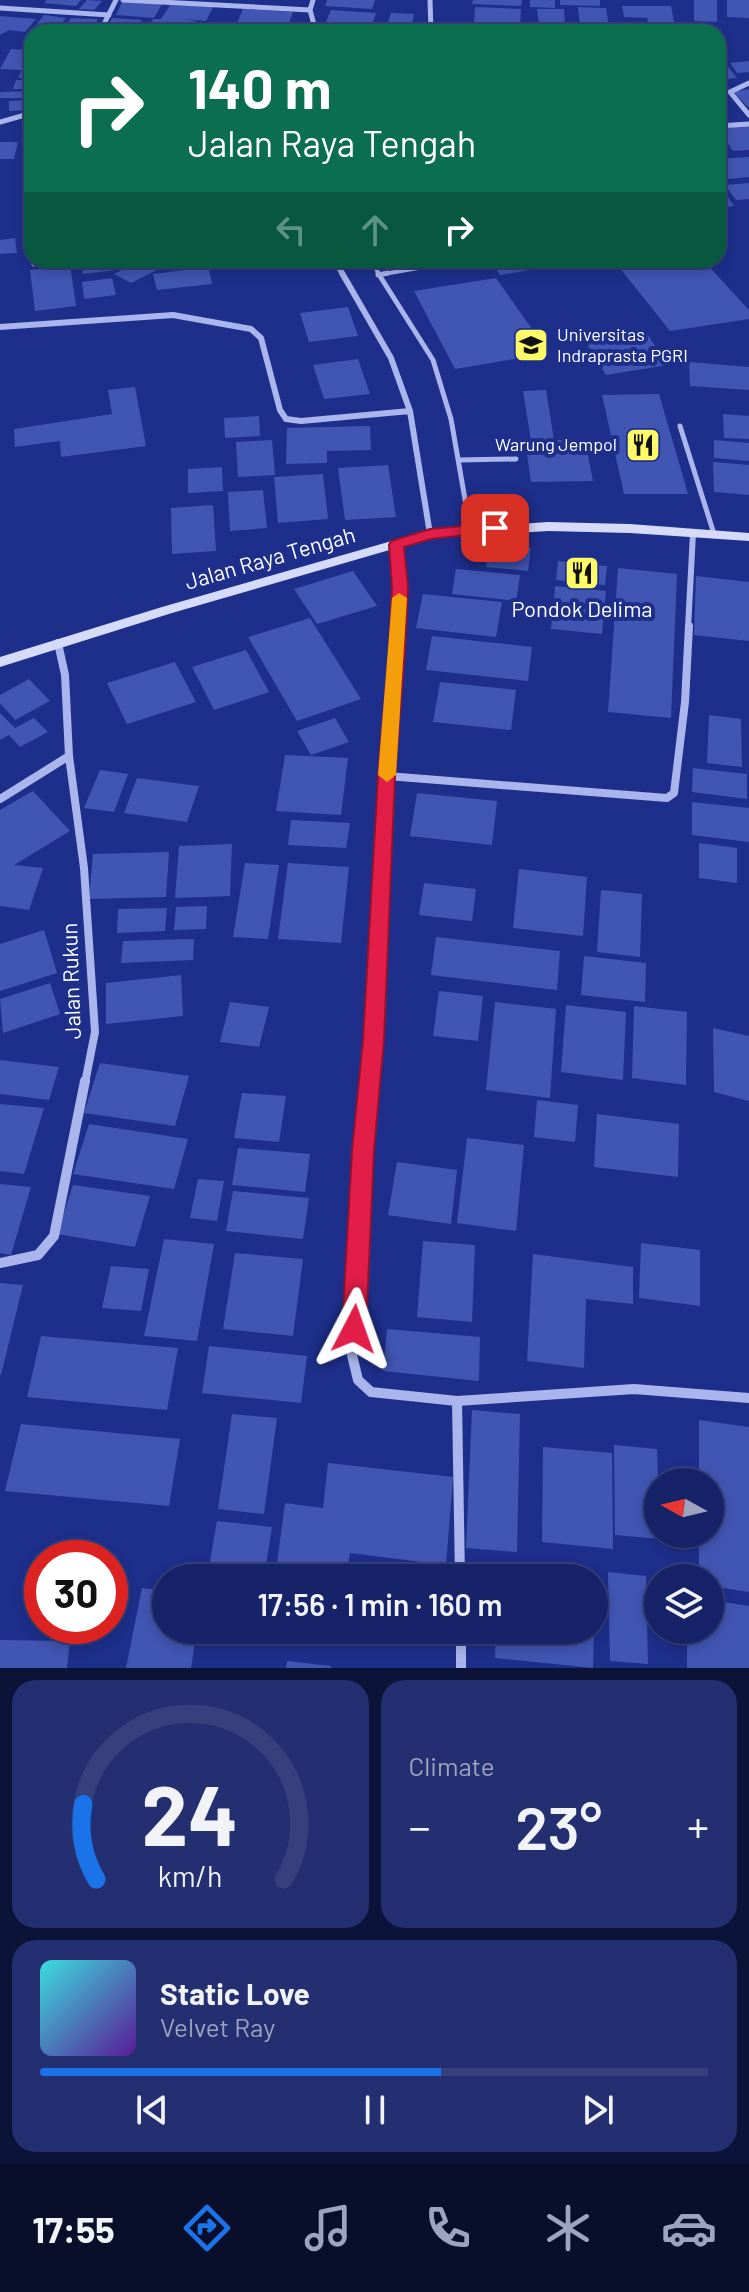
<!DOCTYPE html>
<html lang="en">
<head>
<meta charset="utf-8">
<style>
	body { margin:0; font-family:Barlow,sans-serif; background:#232f71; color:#f1f3f6; height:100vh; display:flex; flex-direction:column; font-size:30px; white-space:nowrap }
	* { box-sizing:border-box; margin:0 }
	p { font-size:26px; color:#9ea4c0 }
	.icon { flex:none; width:44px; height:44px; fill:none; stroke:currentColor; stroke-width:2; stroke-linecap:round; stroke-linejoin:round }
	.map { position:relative; height:1668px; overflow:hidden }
	.sheet { display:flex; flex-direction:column; gap:12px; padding:12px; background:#0c1339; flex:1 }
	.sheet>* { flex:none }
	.top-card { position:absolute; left:24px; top:24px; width:702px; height:244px; border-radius:24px; box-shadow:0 4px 12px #0003,0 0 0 2px #35407c; background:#0b6e4f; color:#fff; overflow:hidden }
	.needle { width:52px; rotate:278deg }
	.fabs { position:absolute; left:644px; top:1468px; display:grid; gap:16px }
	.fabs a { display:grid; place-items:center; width:80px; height:80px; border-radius:50%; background:#162368; box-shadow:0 4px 12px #0003,0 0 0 2px #35407c; font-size:40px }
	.speed { position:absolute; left:24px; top:1540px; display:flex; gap:16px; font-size:40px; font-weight:700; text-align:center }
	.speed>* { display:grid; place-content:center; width:104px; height:104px; border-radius:50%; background:#162368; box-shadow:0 4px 12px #0003,0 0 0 2px #35407c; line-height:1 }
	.speed .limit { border:12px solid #d22; background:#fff; color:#111 }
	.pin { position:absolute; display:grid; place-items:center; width:68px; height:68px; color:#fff; margin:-34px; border-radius:16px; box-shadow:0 4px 12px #0006 }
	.me { position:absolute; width:88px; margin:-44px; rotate:4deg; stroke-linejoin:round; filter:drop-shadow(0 0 6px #0008) }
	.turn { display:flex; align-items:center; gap:28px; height:168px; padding:0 32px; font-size:36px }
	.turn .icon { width:104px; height:104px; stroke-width:2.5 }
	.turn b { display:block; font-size:56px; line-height:68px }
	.lanes { display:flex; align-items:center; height:76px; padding:0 32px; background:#0003; justify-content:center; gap:40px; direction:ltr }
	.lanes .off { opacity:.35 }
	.big { font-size:60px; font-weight:600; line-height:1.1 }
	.sheet .tile { flex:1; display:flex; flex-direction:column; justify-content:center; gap:12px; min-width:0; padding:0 28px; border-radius:24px; background:#232f71 }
	.sheet .dial { align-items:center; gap:0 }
	.dial svg { height:208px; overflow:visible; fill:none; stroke:#35407c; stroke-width:7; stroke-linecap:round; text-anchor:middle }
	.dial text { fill:#f1f3f6; stroke:none }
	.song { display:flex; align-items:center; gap:24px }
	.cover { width:96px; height:96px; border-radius:12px; background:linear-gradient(135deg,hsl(180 70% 55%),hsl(270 70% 35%)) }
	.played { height:8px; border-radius:4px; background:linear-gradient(90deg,#1a73e8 60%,#35407c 60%) }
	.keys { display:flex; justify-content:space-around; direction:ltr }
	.heat { display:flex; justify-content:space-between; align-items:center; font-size:44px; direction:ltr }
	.sheet .tiles { flex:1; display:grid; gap:12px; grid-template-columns:1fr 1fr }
	.tile:last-child { grid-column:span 2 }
	.trip { position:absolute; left:152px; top:1564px; width:456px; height:80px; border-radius:40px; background:#162368; box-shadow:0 4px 12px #0003,0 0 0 2px #35407c; font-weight:600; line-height:80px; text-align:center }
	.dock { display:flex; height:128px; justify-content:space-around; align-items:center; background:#090e2a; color:#9ea4c0 }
	.dock .icon { width:56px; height:56px }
	.dock .on { color:#1a73e8 }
	.dock b { font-size:36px; color:#f1f3f6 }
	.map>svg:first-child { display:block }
	.building { fill:#4155b2 }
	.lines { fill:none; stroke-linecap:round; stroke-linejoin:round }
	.lane-far1 { stroke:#a9b5ec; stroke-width:4 }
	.lane { stroke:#a9b5ec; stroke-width:5 }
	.street-far3 { stroke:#a9b5ec; stroke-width:5 }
	.street-far2 { stroke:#a9b5ec; stroke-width:6 }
	.street-far1 { stroke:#a9b5ec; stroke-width:8 }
	.street { stroke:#a9b5ec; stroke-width:10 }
	.secondary { fill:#d5dbf9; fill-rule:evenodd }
	.route { fill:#e11d48; stroke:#92132f; stroke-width:2 }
	.slow { fill:#f59e0b }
	.labels { text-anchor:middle; stroke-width:8; stroke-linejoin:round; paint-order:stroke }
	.far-poi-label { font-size:18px; fill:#fff; stroke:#1d2f8b; text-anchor:start }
	.street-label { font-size:22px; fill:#fff; stroke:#1d2f8b }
	.poi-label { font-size:22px; fill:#fff; stroke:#1d2f8b }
</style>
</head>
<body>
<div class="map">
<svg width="749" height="1668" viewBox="0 0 749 1668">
	<rect width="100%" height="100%" fill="#1d2f8b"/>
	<path class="building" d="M47,0H81L76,6L44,3Z
		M87,0L102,1L94,10L79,9Z
		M327,0H375L372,9L325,6Z
		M473,0H522L521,6L472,4Z
		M530,0H555V8L530,7Z
		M560,0H600V6L560,5Z
		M694,0H717V22L694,21Z
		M727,0H749V18L727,17Z
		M122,2L162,4L154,18L116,15Z
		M170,5L213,7L206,21L183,19L196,21L191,32L146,31L153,19H161Z
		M622,6H671L676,32H628L627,25L649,26L647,18L624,17Z
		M475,7L521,9L520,28L474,27Z
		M578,7L606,8L609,26H580Z
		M243,9L293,12L288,26L237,23Z
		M537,9H564L565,26H539Z
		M331,10L376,13L372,25L326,22Z
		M391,13L414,14L412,24L388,22Z
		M44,15L66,18L55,32H32V35H28Z
		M0,16L36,19L25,32L9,30L0,35Z
		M71,18L98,19L90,32H62Z
		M112,18L142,20L135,32H104Z
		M380,24L419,26L418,32H378Z
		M11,49L30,50L23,62L32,63V78H18L22,70L0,69Z
		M749,61V72L737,73L730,63Z
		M726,64L737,78L718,80V65Z
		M16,80H32V89H13Z
		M749,89V108L733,92Z
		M32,91V98H0V92Z
		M31,100L30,110L9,111V101Z
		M749,125V150L733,151L718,129Z
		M0,142H18L14,159H0Z
		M749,157V177L718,180V159Z
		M718,183L734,206L718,208Z
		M749,183V199L736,200L725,185Z
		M15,238L17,253L0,254V240Z
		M81,260H114L116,270L83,274Z
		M141,260H177L131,283L114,274Z
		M182,260H207L212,284L157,290L153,274L185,270Z
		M215,260H249L251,265L217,269Z
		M490,260H576V262L500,275Z
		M630,260H703L749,310V319L670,331L615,262Z
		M70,265L76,306L35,311L30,270Z
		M112,278L116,295L84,299L82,282Z
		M496,278L549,353L455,369L414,291Z
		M348,307L358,336L309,342L300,313Z
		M643,328L668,365L606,375L583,338Z
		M358,359L370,394L324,399L313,365Z
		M689,362L749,367V390L690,386Z
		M135,387L146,446L61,457L60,441L15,447L14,429L112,414L108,390Z
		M546,390L554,440H585L593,481L531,482L525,441H531L523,391Z
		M659,394L688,494H624L602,395Z
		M723,414L749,416V439L724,438Z
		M259,416L260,436L225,438L224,418Z
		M370,426L371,450L327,451V463L286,464L287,428Z
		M272,440L275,475L238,477L236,442Z
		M714,440L749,443V461L714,458Z
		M713,462L749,465V495L714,492Z
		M388,465L396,517L345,520L338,468Z
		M222,467L223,491L188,493V469Z
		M323,474L328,519L278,523L274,477Z
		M263,490L267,528L230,531L228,492Z
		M213,505L216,551L172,554L171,508Z
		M490,544L531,548L528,571L486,567Z
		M558,561L607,566L605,585L556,580Z
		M618,568L677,574L671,718L608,712Z
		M456,569L520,575L516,601L452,594Z
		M353,571L377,606L317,624L294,589Z
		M696,576L749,582V641L694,635Z
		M555,586L606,591L602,634L551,629Z
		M423,594L502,602L496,637L416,628Z
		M310,618L361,699L297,721L248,637Z
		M432,636L532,647L528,681L426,670Z
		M246,650L269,692L214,710L192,667Z
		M175,662L196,702L127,724L107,683Z
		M29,679L50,701L15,720L0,703V695Z
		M440,682L516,690L511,730L433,722Z
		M0,713L15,728L34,718L48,732L20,747L9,735L0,740Z
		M709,715L741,719L742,767L707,763Z
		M335,718L349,742L311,755L297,731Z
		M285,755L348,758L341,815L276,811Z
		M693,768L747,774V799L692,792Z
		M100,770L128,774L114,812L84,808Z
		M137,778L199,786L187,822L124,813Z
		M33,791L70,831L14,865L43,868L29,910L0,906V810Z
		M417,793L497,801L492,845L410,836Z
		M692,802L749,808V842L692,835Z
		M291,820L350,823L346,848L288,845Z
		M699,843L737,848V883L699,878Z
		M232,844L230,896L175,898L179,846Z
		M169,852L166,897L89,899L93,854Z
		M245,863L279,865L268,939L233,937Z
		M288,863L349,867L341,943L278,939Z
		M519,869L587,877L583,936L513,928Z
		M424,883L476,889L472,921L419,915Z
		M601,890L642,894L640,957L597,952Z
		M207,906L206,929L174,930L176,907Z
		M167,908L165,931L117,933L118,909Z
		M44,930L57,973L0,991V944Z
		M436,937L560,951L557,990L431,975Z
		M194,939L193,960L121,963L123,941Z
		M584,956L646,963L645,1002L581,995Z
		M181,975L183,1016L106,1024V983Z
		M50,983L60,1014L3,1033L0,999Z
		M439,991L483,996L478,1041L433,1036Z
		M230,1002L269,1007L259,1047L220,1042Z
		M495,1002L556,1009L550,1098L486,1090Z
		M566,1005L626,1012L623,1080L561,1072Z
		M634,1006L687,1012L686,1085L632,1078Z
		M713,1028L749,1036V1101L714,1092Z
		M0,1060L59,1067L49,1100L0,1094Z
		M100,1063L189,1076L175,1126L84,1113Z
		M242,1093L286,1096L279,1142L234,1138Z
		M537,1100L578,1105L575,1142L534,1137Z
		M0,1104L44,1108L24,1174L0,1171Z
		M597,1114L679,1124L678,1177L594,1167Z
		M89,1124L188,1139L174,1189L73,1174Z
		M467,1138L524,1145L516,1231L457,1223Z
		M238,1148L310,1154L305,1192L232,1185Z
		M397,1162L457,1170L451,1224L388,1215Z
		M198,1179L224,1181L217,1221L190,1218Z
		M0,1184L31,1187L11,1255L0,1253Z
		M73,1185L150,1196L135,1247L57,1234Z
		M233,1191L309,1198L303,1239L226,1231Z
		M164,1239L214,1244L197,1341L144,1336Z
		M423,1241L475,1245L472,1322L417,1317Z
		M641,1243L700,1250V1306L639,1298Z
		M235,1253L303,1259L293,1336L223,1329Z
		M533,1254L633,1267V1304L586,1299L584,1368L527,1361Z
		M111,1266L149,1269L141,1311L102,1308Z
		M0,1283L23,1285L1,1375H0Z
		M387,1329L480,1337L479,1381L383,1371Z
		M41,1336L178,1348L167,1410L27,1397Z
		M209,1346L307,1356L301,1403L202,1393Z
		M472,1410L520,1414L517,1552L466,1548Z
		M232,1414L277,1418L264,1514L218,1509Z
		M699,1420L749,1427V1592L710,1586V1578H699V1534H710V1482H699Z
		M21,1424L180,1439L169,1506L5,1491Z
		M614,1445L657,1449L660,1539L615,1535Z
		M543,1447L612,1453L613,1549L542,1542Z
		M328,1463L453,1477L446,1565L350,1553L346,1578H275L285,1503L323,1508Z
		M217,1521L272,1527L264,1578H207Z
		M499,1564L595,1575V1578H498Z
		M373,1566L450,1575L449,1578H372Z
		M608,1572L646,1576L648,1664L610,1661Z
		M142,1588L166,1591V1630H197L191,1668H126Z
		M710,1600L749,1606V1668H687V1630H710Z
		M496,1630H594L593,1668L495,1658Z
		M0,1640L70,1641L67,1668H0Z
		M287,1661L331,1666V1668H286Z"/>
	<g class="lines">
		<path class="lane-far1" d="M370,260L380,275
			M378,275L447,263"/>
		<path class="lane" d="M378,273L433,360L451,419L470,528
			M378,275L388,273
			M680,426L714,534
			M458,460L516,459"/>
		<path class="street-far3" d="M123,0L310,10
			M313,0L310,10L316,32
			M430,0L431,31
			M0,8L109,15
			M431,29L619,30
			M100,32L116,0
			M749,83L730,92L749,115
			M0,122L32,113
			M718,126L749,124
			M334,260L343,275
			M34,264L56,260"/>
		<path class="street-far2" d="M342,273L391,358L410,411L430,534
			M0,327L173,315L251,329L261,338L280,410L286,419L301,421L410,411
			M396,545L400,587L398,628
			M688,628L693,533"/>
		<path class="street-far1" d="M69,756L84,868L95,1032L85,1083
			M387,776L667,798L674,793L685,702L689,626
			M0,799L69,756L65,675L58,643
			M370,1083L398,626"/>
		<path class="street" d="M370,1081L352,1355L358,1380L371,1392L457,1401L634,1389L749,1398
			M0,1263L38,1255L54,1236L85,1081
			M457,1401L460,1578
			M461,1630V1668"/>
		<path class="secondary" d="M548,522L630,524L749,533V541L630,533L548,531L431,538L172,613L0,667V657L162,607L430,530Z"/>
	</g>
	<path class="route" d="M495,523L503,528L501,531L431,539L404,547L408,587L405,649L395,776L384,1040L374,1151L366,1329L362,1338L354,1341L346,1338L342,1329L352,1151L363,1040L378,776L389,649L392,587L389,545L391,541L430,529Z"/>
	<path class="slow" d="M399,593L407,598L396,775L387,782L378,775L392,598Z"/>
	<defs>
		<g id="university-square" transform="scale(1.8)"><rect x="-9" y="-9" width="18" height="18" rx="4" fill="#fcfa67" stroke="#1d2f8b"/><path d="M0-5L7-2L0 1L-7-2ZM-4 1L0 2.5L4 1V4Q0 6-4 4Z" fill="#111"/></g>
		<g id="restaurant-square" transform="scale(1.8)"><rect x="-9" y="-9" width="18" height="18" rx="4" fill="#fcfa67" stroke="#1d2f8b"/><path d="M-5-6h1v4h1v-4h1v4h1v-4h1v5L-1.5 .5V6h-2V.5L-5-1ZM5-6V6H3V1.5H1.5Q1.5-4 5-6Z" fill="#111"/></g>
	</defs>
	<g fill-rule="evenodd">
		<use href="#university-square" x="531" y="345"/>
		<use href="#restaurant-square" x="643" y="445"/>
		<use href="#restaurant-square" x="582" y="573"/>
	</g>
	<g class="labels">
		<g class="far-poi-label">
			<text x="557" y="341">Universitas<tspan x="557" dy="21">Indraprasta PGRI</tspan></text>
			<text x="617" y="451" text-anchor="end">Warung Jempol</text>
		</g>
		<g class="street-label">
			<text transform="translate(270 558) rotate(-16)" y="8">Jalan Raya Tengah</text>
			<text transform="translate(71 981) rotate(-92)" y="8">Jalan Rukun</text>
		</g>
		<g class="poi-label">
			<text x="582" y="617">Pondok Delima</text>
		</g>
	</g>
</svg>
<div class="fabs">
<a><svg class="needle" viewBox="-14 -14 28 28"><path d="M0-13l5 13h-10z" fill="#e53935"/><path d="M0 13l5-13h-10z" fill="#9ea4c0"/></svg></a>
<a><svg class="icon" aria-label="layers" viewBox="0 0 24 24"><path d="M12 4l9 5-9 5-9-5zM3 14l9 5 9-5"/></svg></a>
</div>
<div class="speed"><div class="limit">30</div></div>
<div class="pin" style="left:495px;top:528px;background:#d93025"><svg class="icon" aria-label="arrive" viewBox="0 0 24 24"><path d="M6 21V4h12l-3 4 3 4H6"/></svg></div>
<svg class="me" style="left:354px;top:1329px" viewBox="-20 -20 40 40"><path d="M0-17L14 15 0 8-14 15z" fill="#e11d48" stroke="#fff" stroke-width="4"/></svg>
<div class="trip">17:56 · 1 min · 160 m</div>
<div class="top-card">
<div class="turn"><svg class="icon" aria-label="right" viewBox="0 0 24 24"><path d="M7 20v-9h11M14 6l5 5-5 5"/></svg><div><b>140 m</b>Jalan Raya Tengah</div></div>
<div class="lanes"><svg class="icon off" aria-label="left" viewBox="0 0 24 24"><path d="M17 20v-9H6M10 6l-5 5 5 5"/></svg><svg class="icon off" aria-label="ahead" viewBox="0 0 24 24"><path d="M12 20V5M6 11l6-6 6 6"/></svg><svg class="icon" aria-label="right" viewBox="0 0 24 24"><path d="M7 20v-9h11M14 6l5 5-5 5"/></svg></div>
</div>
</div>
<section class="sheet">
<div class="tiles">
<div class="tile dial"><svg viewBox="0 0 100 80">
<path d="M14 69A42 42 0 1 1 86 69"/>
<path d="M14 69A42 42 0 0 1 9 40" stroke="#1a73e8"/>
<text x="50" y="56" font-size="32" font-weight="700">24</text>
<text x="50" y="72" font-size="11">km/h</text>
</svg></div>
<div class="tile"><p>Climate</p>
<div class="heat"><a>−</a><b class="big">23°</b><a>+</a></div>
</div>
<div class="tile">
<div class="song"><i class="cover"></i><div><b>Static Love</b><p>Velvet Ray</p></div></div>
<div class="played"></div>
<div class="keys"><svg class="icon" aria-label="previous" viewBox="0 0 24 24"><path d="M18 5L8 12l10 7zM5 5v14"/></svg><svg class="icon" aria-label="pause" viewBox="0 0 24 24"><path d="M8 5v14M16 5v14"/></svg><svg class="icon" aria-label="next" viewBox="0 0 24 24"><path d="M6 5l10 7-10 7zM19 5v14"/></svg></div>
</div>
</div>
</section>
<nav class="dock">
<b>17:55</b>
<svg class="icon on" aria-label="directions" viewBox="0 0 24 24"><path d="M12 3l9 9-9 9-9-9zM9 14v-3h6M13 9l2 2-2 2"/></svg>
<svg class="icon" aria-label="music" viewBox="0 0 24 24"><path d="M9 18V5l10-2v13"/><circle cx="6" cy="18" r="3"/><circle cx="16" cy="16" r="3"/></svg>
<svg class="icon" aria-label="phone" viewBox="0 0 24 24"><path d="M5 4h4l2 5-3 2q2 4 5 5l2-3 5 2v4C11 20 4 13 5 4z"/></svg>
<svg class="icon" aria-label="climate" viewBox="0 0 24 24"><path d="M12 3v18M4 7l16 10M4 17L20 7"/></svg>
<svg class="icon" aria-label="car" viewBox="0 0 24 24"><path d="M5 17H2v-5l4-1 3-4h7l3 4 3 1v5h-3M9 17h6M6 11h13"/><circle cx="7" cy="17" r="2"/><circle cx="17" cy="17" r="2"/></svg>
</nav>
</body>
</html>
